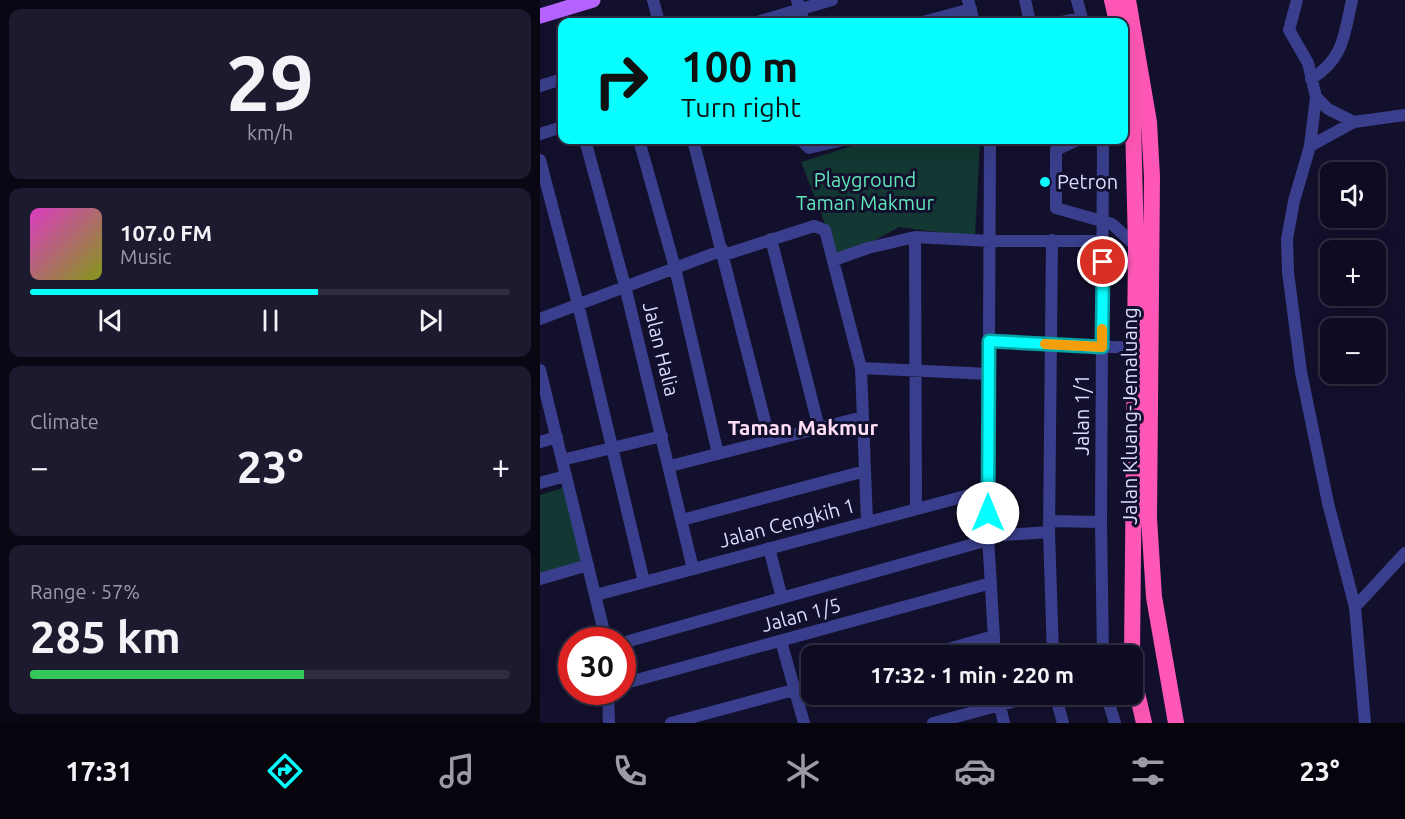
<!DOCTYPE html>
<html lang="en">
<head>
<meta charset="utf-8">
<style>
	body { margin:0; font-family:Ubuntu,sans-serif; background:#1c1a2f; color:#f1f3f6; height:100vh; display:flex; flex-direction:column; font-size:22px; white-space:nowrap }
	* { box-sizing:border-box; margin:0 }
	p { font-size:20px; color:#9b9ba5 }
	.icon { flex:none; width:33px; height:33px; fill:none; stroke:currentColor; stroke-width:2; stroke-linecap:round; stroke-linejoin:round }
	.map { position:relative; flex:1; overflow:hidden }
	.panel { display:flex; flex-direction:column; gap:9px; padding:9px; background:#080713; width:540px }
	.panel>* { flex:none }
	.top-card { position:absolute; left:18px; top:18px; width:570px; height:126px; border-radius:12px; box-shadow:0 6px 24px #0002,0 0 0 2px #2e2c40; background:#08fdff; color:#111; overflow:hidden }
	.buttons { position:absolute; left:780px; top:162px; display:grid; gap:12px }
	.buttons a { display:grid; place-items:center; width:66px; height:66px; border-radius:12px; background:#0e0c22; box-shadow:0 6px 24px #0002,0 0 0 2px #2e2c40; font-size:30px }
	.speed { position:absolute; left:18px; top:627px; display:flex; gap:12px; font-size:30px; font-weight:700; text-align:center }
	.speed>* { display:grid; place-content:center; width:78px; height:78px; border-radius:50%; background:#0e0c22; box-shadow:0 6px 24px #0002,0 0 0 2px #2e2c40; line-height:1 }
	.speed .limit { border:9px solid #d22; background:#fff; color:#111 }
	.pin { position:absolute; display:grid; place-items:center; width:51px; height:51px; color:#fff; margin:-26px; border:3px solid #fff; border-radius:50%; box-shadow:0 2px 6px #0007 }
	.me { position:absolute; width:66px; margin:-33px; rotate:0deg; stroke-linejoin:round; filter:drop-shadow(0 0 4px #0008) }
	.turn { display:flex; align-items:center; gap:21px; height:126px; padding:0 24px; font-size:27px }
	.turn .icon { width:78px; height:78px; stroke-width:2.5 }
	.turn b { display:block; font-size:42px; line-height:51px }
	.big { font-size:45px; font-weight:700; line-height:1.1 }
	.panel .tile { flex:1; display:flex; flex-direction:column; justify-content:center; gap:9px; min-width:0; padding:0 21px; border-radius:12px; background:#1c1a2f }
	.panel .dial { align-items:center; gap:0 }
	.dial b { font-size:78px; line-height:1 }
	.song { display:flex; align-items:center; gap:18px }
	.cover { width:72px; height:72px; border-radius:9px; background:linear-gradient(135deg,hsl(310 70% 55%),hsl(70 70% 35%)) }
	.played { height:6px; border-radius:3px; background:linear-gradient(90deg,#08fdff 60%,#2e2c40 60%) }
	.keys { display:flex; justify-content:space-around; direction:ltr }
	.heat { display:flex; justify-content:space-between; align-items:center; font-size:33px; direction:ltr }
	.charge { height:9px; border-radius:4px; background:linear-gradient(90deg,#34c759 57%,#2e2c40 0) }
	.trip { position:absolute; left:261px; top:645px; width:342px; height:60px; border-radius:12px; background:#0e0c22; box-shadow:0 6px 24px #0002,0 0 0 2px #2e2c40; font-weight:700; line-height:60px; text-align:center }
	.menu { display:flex; height:96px; justify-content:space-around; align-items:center; background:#06050e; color:#9b9ba5 }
	.menu .icon { width:42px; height:42px }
	.menu .active { color:#08fdff }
	.menu b { font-size:27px; color:#f1f3f6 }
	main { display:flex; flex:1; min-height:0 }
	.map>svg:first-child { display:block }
	.green { fill:#133732 }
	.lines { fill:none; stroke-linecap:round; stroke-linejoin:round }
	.minor { stroke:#3a3f8d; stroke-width:12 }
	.major { stroke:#b663ff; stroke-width:15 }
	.highway { stroke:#ff57b7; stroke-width:16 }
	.route-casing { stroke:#05a4a6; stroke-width:15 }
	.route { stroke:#08fdff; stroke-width:10 }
	.slow { stroke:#f59e0b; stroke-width:10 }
	.poi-dot { fill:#08fdff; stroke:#13102d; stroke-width:2 }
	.labels { text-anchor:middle; stroke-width:6; stroke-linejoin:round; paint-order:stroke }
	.park-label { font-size:20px; fill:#62e5b8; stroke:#13102d }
	.poi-label { font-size:20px; fill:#dddcff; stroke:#13102d; text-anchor:start }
	.street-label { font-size:20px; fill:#dddcff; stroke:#13102d }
	.neighbourhood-label { font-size:21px; font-weight:bold; fill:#ffdef6; stroke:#13102d }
</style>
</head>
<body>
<main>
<section class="panel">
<div class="tile dial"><b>29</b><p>km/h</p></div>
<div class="tile">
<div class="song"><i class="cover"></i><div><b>107.0 FM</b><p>Music</p></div></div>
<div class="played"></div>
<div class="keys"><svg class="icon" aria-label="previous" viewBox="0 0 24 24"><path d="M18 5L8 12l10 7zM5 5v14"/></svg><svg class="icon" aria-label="pause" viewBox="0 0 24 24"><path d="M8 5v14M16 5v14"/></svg><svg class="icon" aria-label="next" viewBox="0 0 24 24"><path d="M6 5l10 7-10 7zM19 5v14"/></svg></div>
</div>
<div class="tile"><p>Climate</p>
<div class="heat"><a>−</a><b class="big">23°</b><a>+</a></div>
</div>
<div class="tile"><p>Range · 57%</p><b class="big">285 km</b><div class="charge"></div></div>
</section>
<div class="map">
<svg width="865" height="723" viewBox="0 0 865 723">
	<rect width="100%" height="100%" fill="#13102d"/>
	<path class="green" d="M331,140H440L435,237L359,227L299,260L261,162Z
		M23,488L43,564L0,576V495Z"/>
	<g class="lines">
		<path class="minor" d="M113,0L119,22
			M257,0L264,22
			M428,0L434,22
			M485,0L490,22
			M537,0L543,22
			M757,0L749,30L768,63L776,97L770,146L754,201L747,239L748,272L761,372L788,503L815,607L825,723
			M217,22L292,0
			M383,22L431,9
			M522,22L542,18
			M771,79C804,59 804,35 812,0
			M0,86L22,79
			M776,97L788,109L814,122
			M0,134L22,127
			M45,140L85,286L153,569
			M99,140L135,268L178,454
			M153,140L230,441
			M261,140L269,148L303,140
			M450,140L448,536L455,656
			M452,140H480
			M537,140L516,150V208L572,224L596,246
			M770,146L814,122L865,115
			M0,160L38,304L104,582
			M375,237L376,509
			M231,239L279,428
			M512,240L509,532L513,656
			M184,255L274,226L285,230L321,368L327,522
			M294,260L328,248L375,237L450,241H563
			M0,319L183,250
			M449,341L594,348
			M321,368L449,374
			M0,370L66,640
			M0,442L17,437
			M22,460L122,436
			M130,466L323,417
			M0,483L26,476
			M142,520L325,471
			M509,521L561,522
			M448,536L509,532
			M229,548L242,598
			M0,579L48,565
			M56,595L448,490
			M815,607L865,553
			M241,641L264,723
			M82,643L448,540
			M383,656L454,636
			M563,656L561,522L563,140
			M82,684L451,583
			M68,692L69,723
			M457,694L464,723
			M515,694L523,723
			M566,694L575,723
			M131,723L272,685
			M393,723L501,694"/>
		<path class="major" d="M0,16L53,0"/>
		<path class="highway" d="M572,0L577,22
			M588,0L609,122L612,177L609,518L614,597L636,723
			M584,49L589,74L593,120L596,246L592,656
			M592,671L604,723"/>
	</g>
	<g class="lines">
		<g class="route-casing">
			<path id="route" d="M448,513L449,341L562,347L563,262"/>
		</g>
		<use href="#route" class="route"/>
		<path class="slow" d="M505,344L562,347V329"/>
	</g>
	<circle class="poi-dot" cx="505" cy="182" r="6"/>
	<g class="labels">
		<g class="park-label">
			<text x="325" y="187">Playground<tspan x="325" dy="23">Taman Makmur</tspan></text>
		</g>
		<g class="poi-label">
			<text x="517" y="189">Petron</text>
		</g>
		<g class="street-label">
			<text transform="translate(121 349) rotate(76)" y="7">Jalan Halia</text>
			<text transform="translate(542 415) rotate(-90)" y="7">Jalan 1/1</text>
			<text transform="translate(590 416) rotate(-90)" y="7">Jalan Kluang-Jemaluang</text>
			<text transform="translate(247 523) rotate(-15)" y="7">Jalan Cengkih 1</text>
			<text transform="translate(261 615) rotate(-15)" y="7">Jalan 1/5</text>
		</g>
		<g class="neighbourhood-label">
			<text x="263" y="435">Taman Makmur</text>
		</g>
	</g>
</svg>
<div class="buttons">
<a><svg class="icon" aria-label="sound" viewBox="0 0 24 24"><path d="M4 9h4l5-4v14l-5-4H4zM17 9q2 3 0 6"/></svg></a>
<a>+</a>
<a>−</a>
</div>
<div class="speed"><div class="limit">30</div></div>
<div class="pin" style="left:563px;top:262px;background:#d93025"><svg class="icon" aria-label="arrive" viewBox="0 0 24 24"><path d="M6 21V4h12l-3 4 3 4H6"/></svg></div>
<svg class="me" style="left:448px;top:513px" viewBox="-20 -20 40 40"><circle r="19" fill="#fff"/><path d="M0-13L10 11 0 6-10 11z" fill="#08fdff"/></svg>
<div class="trip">17:32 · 1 min · 220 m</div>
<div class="top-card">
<div class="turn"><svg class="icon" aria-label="right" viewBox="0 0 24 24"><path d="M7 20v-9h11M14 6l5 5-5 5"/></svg><div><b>100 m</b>Turn right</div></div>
</div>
</div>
</main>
<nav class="menu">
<b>17:31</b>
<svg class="icon active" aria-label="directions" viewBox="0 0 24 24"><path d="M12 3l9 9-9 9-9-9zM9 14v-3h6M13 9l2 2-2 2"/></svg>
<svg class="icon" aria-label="music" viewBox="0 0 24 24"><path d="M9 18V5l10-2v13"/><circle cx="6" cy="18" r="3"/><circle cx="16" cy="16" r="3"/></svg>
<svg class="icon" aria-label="phone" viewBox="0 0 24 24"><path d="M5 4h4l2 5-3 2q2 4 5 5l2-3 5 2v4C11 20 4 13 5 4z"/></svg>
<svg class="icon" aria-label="climate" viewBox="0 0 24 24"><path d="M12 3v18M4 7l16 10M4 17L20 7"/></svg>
<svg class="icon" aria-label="car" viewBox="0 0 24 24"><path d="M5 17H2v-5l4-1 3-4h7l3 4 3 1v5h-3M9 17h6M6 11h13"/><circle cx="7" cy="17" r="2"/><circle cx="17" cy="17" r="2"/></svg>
<svg class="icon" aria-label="filters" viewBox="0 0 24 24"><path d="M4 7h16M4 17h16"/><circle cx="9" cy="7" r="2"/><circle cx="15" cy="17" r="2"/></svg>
<b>23°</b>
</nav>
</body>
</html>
